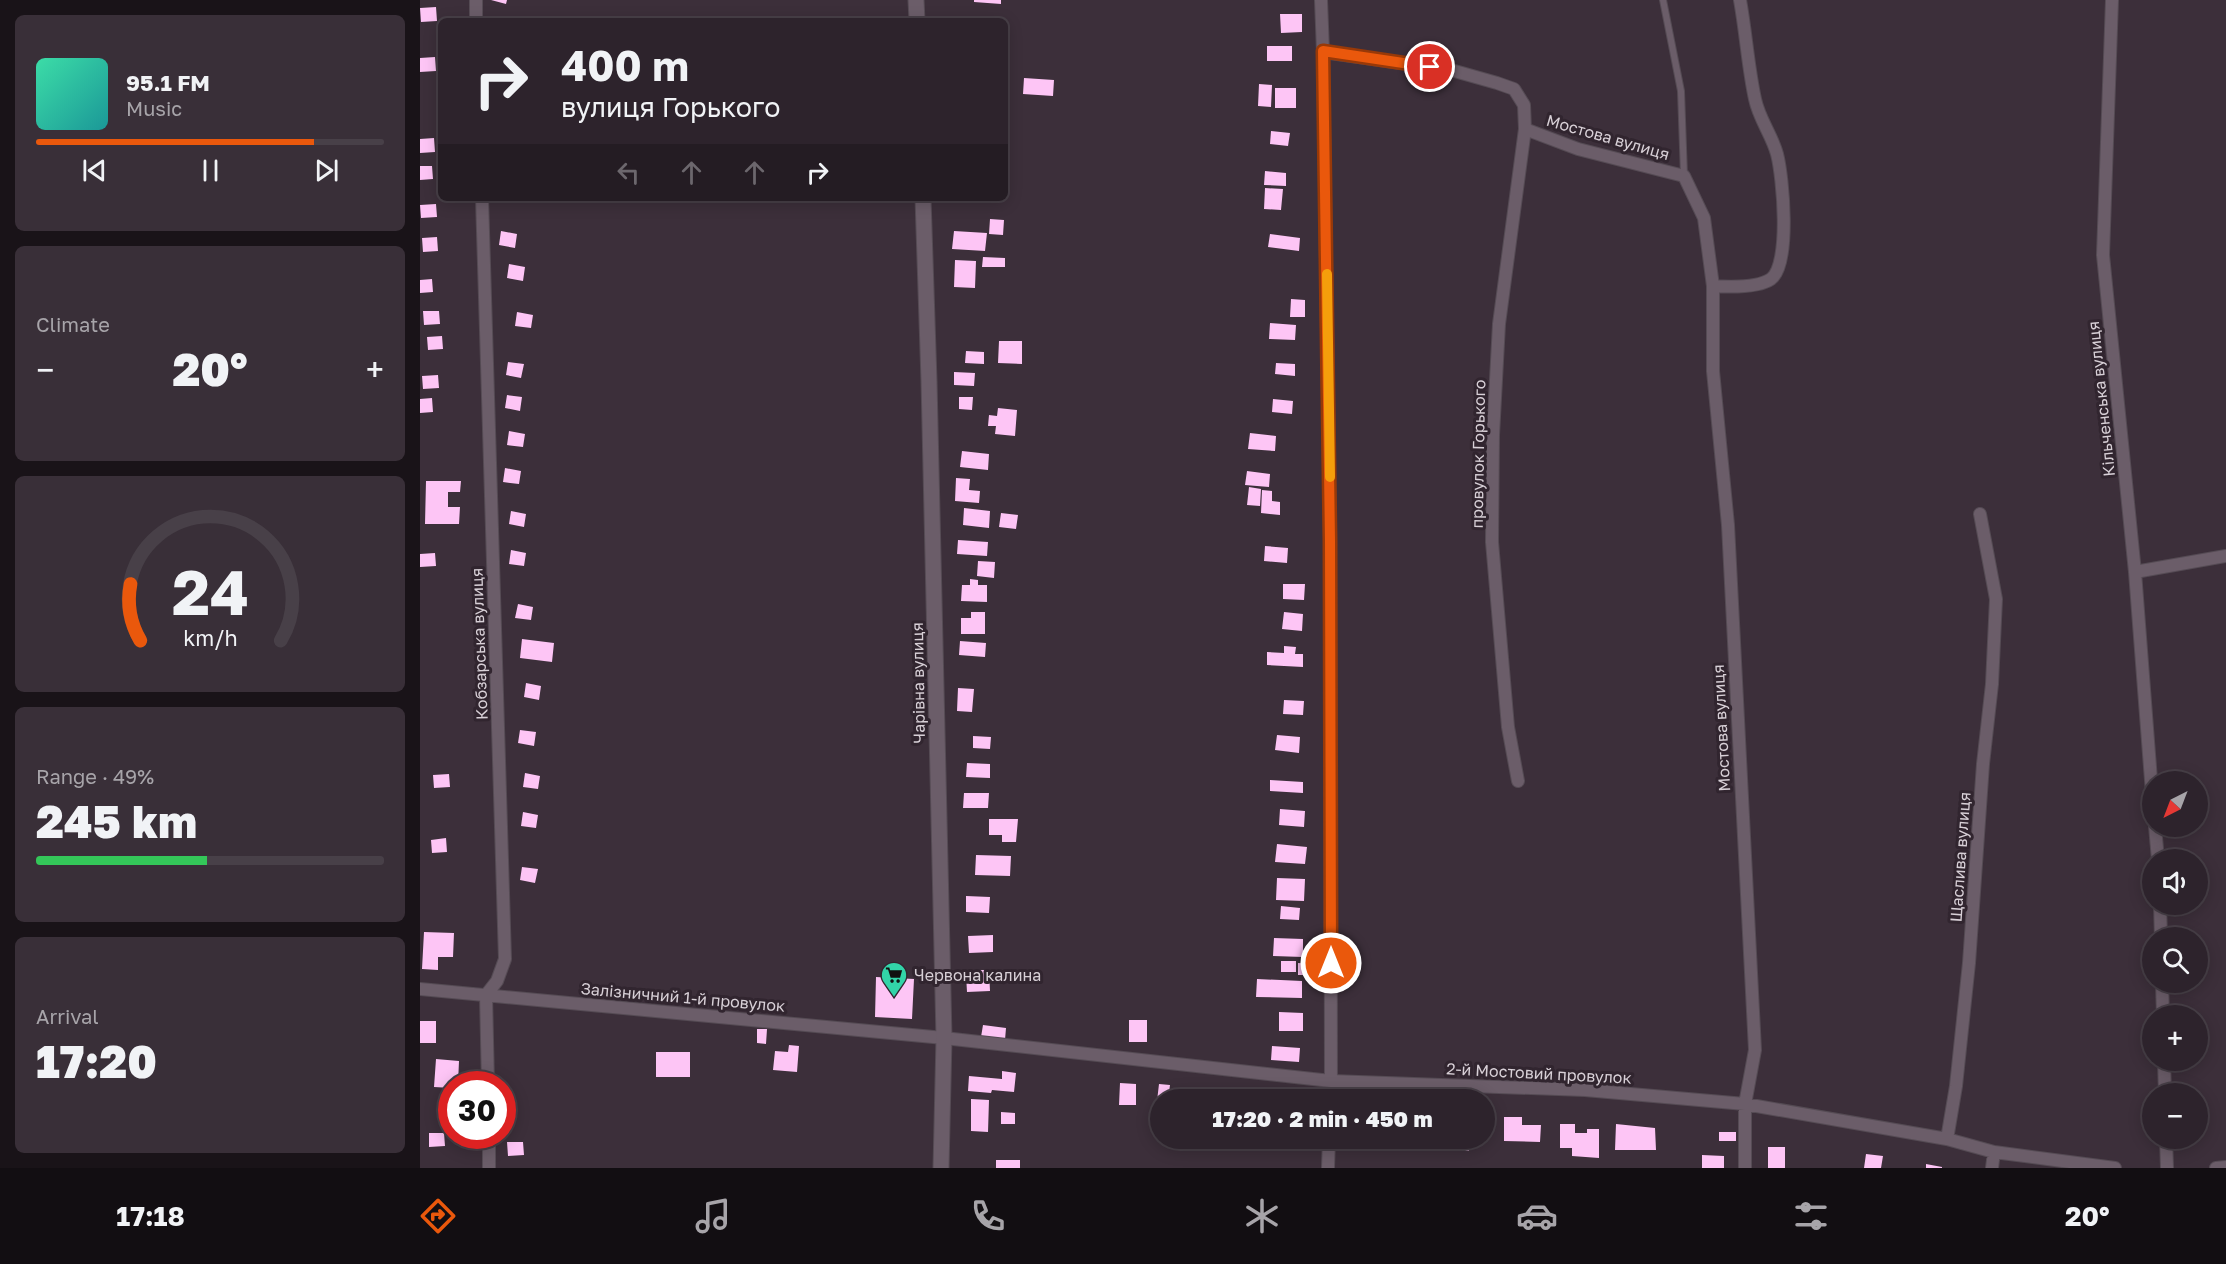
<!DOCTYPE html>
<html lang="en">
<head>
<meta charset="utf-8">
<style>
	body { margin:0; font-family:"Golos Text",sans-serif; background:#392f38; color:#f1f3f6; height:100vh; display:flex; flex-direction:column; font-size:22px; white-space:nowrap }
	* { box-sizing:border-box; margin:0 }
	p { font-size:20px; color:#a7a4a9 }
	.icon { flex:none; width:33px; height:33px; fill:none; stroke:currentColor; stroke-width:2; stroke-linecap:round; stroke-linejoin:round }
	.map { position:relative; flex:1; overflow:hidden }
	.panel { display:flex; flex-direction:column; gap:15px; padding:15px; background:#191318; width:420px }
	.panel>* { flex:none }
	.hud { position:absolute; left:18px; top:18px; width:570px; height:183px; border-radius:9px; box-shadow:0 3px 15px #0003,0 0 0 2px #484048; background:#2d232c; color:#f1f3f6; overflow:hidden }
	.needle { width:39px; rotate:222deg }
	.buttons { position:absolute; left:1722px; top:771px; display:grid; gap:12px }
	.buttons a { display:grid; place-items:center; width:66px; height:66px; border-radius:50%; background:#2d232c; box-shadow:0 3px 15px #0003,0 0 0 2px #484048; font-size:30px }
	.speed { position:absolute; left:18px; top:1071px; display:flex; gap:12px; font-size:30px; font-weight:700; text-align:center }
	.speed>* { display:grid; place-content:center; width:78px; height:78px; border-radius:50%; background:#2d232c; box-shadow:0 3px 15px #0003,0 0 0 2px #484048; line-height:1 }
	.speed .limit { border:9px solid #d22; background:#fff; color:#111 }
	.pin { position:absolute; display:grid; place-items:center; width:51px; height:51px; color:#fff; margin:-26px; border:3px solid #fff; border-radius:50%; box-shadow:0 2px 6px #0007 }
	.me { position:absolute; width:66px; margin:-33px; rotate:0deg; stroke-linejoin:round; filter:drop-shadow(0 0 4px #0008) }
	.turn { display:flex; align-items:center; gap:21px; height:126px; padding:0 24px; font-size:27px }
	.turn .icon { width:78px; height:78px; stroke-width:2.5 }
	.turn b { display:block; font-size:42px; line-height:51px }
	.lanes { display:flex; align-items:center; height:57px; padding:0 24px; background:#0003; justify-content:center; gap:30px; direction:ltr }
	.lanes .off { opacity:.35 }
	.big { font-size:45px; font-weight:800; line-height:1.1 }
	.panel .tile { flex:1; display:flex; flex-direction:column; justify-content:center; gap:9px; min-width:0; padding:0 21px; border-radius:9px; background:#392f38 }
	.panel .dial { align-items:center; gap:0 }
	.dial svg { height:156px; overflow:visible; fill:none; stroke:#484048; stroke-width:7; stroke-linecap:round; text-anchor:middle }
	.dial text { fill:#f1f3f6; stroke:none }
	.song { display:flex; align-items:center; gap:18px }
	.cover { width:72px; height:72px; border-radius:9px; background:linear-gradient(135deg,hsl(160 70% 55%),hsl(180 70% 35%)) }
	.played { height:6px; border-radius:3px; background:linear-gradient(90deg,#ea580c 80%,#484048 80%) }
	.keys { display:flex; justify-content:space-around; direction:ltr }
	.heat { display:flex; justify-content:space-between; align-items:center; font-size:33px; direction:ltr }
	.charge { height:9px; border-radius:4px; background:linear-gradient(90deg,#34c759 49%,#484048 0) }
	.trip { position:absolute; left:730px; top:1089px; width:345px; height:60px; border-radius:30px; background:#2d232c; box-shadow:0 3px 15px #0003,0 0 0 2px #484048; font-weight:800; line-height:60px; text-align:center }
	.tabs { display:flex; height:96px; justify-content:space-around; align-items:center; background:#120e12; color:#a7a4a9 }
	.tabs .icon { width:42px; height:42px }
	.tabs .selected { color:#ea580c }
	.tabs b { font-size:27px; color:#f1f3f6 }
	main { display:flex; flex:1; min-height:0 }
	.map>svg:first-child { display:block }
	.building { fill:#fdc5f5 }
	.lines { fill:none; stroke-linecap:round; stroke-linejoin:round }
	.service-casing { stroke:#554b54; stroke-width:8 }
	.minor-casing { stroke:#554b54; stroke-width:14 }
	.tertiary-casing { stroke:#554b54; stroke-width:17 }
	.service { stroke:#6b5d69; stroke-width:6 }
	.minor { stroke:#6b5d69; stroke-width:12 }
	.tertiary { stroke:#6b5d69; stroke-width:15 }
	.route-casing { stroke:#983908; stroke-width:15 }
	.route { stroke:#ea580c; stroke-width:10 }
	.slow { stroke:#f59e0b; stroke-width:10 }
	.labels { text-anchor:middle; stroke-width:6; stroke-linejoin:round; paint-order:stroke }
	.street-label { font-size:16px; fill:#d8d0d7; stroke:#31252f }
	.poi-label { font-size:16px; fill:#d8d0d7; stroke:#31252f; text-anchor:start }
</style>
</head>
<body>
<main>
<section class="panel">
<div class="tile">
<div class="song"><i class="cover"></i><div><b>95.1 FM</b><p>Music</p></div></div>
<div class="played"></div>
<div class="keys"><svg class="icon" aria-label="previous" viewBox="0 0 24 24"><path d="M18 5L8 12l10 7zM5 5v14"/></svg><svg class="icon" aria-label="pause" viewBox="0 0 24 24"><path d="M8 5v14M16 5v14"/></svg><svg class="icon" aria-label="next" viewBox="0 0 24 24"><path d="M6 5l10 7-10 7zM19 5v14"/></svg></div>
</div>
<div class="tile"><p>Climate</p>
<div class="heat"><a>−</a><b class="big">20°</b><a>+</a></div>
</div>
<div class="tile dial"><svg viewBox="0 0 100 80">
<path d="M14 69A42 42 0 1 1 86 69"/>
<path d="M14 69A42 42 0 0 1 9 40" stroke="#ea580c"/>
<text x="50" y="56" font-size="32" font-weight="700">24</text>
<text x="50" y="72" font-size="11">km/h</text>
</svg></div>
<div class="tile"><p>Range · 49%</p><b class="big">245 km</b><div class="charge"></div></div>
<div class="tile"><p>Arrival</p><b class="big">17:20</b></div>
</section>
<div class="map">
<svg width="1806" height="1168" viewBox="0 0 1806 1168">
	<rect width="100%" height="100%" fill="#3c2f3a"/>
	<path class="building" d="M71,0H87L86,4Z
		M554,0H581V4L554,2Z
		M16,7L17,21L1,22L0,8Z
		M860,14H882V32L861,33Z
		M847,46H872V61H847Z
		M15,57L16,71L0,72V58Z
		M604,78L634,80L633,96L603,94Z
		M839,84L852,85L851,107L838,106Z
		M855,88H876V108H855Z
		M851,131L870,133L868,146L850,144Z
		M14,138L15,152L0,153V139Z
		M0,166H12L13,179L0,180Z
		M845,171L866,173V186L844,185Z
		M845,188L863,189L861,210L844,209Z
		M87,198H103V203L87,200Z
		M16,204L17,217L1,218L0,205Z
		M570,219L584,220L583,235L569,234Z
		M81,231L97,234L95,248L79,245Z
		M534,231L567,233L565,251L532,249Z
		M850,234L880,238L879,251L848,247Z
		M17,237L18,251L3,252L2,238Z
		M563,257L585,258V267H562Z
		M535,260L556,261L555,288L534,287Z
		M89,264L105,267L103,281L87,278Z
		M12,279L13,292L0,293V280Z
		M871,299L885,300V317H870Z
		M3,311H19L20,324L4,325Z
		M97,312L113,315L111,328L95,326Z
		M850,323L876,325L875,340L849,339Z
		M22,336L23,349L8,350L7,337Z
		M579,341H602V364L578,363Z
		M546,351L564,352V364L545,363Z
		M88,362L104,364L101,378L86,375Z
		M856,363L875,364V376L855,374Z
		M534,372L555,373L554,386L534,385Z
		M18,375L19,388L3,389L2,376Z
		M87,395L102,397L100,411L85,408Z
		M539,397H553L552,410L539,409Z
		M12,398L13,412L0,413V399Z
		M853,399L873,401L872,414L852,412Z
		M578,408L597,410L595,436L575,434L576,426H568L569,415L577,416Z
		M89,431L105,434L103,447L87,445Z
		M830,433L856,436L855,451L828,449Z
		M542,451L569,454L568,470L540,467Z
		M85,468L101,471L99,484L83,482Z
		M827,471L850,474L849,487L825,485Z
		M536,478L550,479L549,490L560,491L559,503L535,501Z
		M6,481H41L40,492H28V507H40L39,524H5Z
		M829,487L841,489L840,506L827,505Z
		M842,490L852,491V501L860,502V515L841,513Z
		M544,508L570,511L569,528L543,525Z
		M91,511L106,514L104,527L89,524Z
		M581,513L598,515L596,529L579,527Z
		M538,540L568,542L567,556L537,554Z
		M845,546L868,548L867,563L844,561Z
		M91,550L106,553L104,566L89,564Z
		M15,553L16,566L0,567V554Z
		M558,561L575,562L574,578L557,576Z
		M550,579L558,580V585H567V602L541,601L542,585H550Z
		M863,584H885L884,600L863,599Z
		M98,604L113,607L111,620L95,618Z
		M551,612H565V634H541V618H551Z
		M864,612L883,614L882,631L862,629Z
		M102,639L134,643L132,662L100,658Z
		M540,641L566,643L565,657L539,655Z
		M864,646L876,647L875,654H883V667L847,665V652L864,653Z
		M106,683L121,686L119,700L104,697Z
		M538,688L554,689L552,712L537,711Z
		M864,700L884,701L883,715L863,714Z
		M100,730L116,732L114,746L98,743Z
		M857,735L880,737L879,753L855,750Z
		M553,736L571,737L570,749L553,748Z
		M547,763L570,764V778L546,777Z
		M105,773L120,776L118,789L103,787Z
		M29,774L30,787L14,788L13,775Z
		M850,780L883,782V793L850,791Z
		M544,793H569L568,808H543Z
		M860,809L885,811L884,827L859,825Z
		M103,812L118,815L116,828L101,826Z
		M569,819H598L596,842H582V835H569Z
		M26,838L27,852L12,853L11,840Z
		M857,844L887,847L885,864L855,862Z
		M556,855L591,856L590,876L555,875Z
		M102,867L118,869L115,883L100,880Z
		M857,878L885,879L884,901L856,900Z
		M546,896L570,897L569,913L546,912Z
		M861,906L880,908L879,920L860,919Z
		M4,932L34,933L33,957H18V970L2,969Z
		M573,935V952L549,953L548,936Z
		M854,938L883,939V957L853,956Z
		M861,961H876V972H861Z
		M878,963L895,964V975H878Z
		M559,970H569L570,991L547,992L546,975H560Z
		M456,977L494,979L492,1019L455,1017Z
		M837,979L882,981V998L836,997Z
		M859,1012L883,1013V1031H859Z
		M709,1020H727V1042H709Z
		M0,1021H16V1043H0Z
		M563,1025L586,1028L585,1040L561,1037Z
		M337,1029H347L346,1044L337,1043Z
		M369,1045L379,1046L377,1072L353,1070L355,1051L368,1052Z
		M852,1046L880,1048L879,1062L851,1060Z
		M236,1052H270V1077H236Z
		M16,1059L39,1061L38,1084H32V1088L14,1087Z
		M582,1071L596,1073L594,1092L572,1090L571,1093L548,1091L549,1076L582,1079Z
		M700,1083L716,1084V1105H699Z
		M739,1084L750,1085L748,1100L737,1101Z
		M551,1099L569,1100L568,1132L551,1131Z
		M581,1112L595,1113V1124H581Z
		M1084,1117H1102V1125H1121L1120,1142L1084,1141Z
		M1140,1124H1155V1133H1167V1129H1179V1158L1152,1156V1148H1140Z
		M1196,1124L1235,1128L1236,1150H1195Z
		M1299,1132H1316V1141H1299Z
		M9,1133H24L25,1146L9,1147Z
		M1049,1140V1151H1032V1141Z
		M87,1142H103L104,1155L88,1156Z
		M1348,1147H1365V1168H1348Z
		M1446,1154L1463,1156L1461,1168H1444Z
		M1282,1155L1304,1156V1168H1282Z
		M576,1160H600V1168H576Z
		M1506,1164L1522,1167V1168H1506Z"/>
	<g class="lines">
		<g class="service-casing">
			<path id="service" d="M1243,0L1261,91L1264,176"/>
		</g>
		<g class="minor-casing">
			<path id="minor" d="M56,0V21
				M901,0L903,52L910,541L911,1100
				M1320,0C1326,33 1328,67 1335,99C1339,119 1352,135 1357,154C1363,177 1371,264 1351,279C1338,288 1309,287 1293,286V371L1308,525L1335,1050L1325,1104V1168
				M1692,0L1683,255L1715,572L1732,793
				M903,52L1031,70L1077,83L1094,89L1104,105L1105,129L1079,324L1073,435L1072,542L1088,727L1098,781
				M1105,129L1158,149L1264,176L1284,218L1293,286
				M62,198L85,959L77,981L66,995L68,1084
				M1560,514L1576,599L1572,684L1563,764L1549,963L1536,1086L1527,1139L1574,1152L1572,1168
				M1715,572L1806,556
				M1735,826L1738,860
				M1740,904L1741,938
				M1742,982L1743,1016
				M0,989L524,1038L911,1081L1165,1090L1325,1104L1527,1139
				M1744,1060L1745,1094
				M69,1136V1168
				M1746,1138L1747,1168
				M1574,1152L1695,1168
				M908,1168L909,1138
				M1796,1168L1806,1167"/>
		</g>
		<g class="tertiary-casing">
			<path id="tertiary" d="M496,0L497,21
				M503,198L509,381L524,1038L521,1168"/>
		</g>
		<use href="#service" class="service"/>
		<use href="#minor" class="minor"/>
		<use href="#tertiary" class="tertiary"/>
	</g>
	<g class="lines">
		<g class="route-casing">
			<path id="route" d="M911,963L910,541L903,51L1010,67"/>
		</g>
		<use href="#route" class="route"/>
		<path class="slow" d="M907,274L910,477"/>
	</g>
	<defs>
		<g id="supermarket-pin" transform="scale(1.35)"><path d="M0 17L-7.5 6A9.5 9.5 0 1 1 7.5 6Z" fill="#32d4a8" stroke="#31252f"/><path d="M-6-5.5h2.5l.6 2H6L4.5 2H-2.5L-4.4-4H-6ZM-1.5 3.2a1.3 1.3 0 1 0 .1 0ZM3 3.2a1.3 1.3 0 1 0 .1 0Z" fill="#111"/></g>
	</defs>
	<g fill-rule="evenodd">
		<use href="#supermarket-pin" x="474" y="975"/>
	</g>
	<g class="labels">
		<g class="street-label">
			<text transform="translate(1188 137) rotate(16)" y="6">Мостова вулиця</text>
			<text transform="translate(1681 399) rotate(-96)" y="6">Кільченська вулиця</text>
			<text transform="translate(1058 454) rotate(-89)" y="6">провулок Горького</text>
			<text transform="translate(59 644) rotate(-92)" y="6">Кобзарська вулиця</text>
			<text transform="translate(498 683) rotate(-91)" y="6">Чарівна вулиця</text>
			<text transform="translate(1301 728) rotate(-93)" y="6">Мостова вулиця</text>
			<text transform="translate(1540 857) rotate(-86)" y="6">Щаслива вулиця</text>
			<text transform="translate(263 997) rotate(5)" y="6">Залізничний 1-й провулок</text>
			<text transform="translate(1119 1073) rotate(3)" y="6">2-й Мостовий провулок</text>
		</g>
		<g class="poi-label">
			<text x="494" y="981">Червона калина</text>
		</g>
	</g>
</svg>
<div class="buttons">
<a><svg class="needle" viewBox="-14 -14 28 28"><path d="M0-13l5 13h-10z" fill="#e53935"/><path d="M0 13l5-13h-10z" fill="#a7a4a9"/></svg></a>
<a><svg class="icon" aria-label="sound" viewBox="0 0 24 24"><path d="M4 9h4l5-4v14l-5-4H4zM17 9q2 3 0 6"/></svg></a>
<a><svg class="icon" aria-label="search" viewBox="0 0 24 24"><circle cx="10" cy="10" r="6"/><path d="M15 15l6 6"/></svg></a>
<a>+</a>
<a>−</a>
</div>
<div class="speed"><div class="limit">30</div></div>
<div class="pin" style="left:1010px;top:67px;background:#d93025"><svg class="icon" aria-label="arrive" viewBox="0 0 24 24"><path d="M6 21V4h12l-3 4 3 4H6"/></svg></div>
<svg class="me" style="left:911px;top:963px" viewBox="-20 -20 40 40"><circle r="17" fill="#ea580c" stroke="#fff" stroke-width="3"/><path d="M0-11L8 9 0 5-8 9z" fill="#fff"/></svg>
<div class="trip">17:20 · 2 min · 450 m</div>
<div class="hud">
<div class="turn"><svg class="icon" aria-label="right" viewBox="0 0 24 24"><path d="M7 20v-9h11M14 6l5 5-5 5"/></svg><div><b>400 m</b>вулиця Горького</div></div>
<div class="lanes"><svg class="icon off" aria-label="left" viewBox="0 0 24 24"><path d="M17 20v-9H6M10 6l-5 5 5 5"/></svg><svg class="icon off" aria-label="ahead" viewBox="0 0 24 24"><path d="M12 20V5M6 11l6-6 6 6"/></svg><svg class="icon off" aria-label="ahead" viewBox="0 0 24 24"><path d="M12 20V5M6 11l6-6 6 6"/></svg><svg class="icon" aria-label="right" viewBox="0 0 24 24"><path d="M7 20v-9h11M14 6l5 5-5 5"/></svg></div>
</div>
</div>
</main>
<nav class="tabs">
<b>17:18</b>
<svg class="icon selected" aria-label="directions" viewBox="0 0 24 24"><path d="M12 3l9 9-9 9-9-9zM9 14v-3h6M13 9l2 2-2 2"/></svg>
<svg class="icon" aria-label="music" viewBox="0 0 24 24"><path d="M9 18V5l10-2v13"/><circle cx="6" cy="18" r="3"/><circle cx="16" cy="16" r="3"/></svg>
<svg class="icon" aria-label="phone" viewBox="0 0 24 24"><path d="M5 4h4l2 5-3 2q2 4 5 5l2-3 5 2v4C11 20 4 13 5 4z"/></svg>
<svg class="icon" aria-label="climate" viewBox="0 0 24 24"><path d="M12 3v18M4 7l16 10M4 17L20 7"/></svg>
<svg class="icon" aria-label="car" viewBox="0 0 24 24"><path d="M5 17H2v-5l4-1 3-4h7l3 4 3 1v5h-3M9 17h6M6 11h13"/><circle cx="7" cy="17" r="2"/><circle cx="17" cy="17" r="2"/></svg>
<svg class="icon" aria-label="filters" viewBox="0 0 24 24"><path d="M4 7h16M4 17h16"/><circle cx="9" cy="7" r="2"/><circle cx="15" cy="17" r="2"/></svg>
<b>20°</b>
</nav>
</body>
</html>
